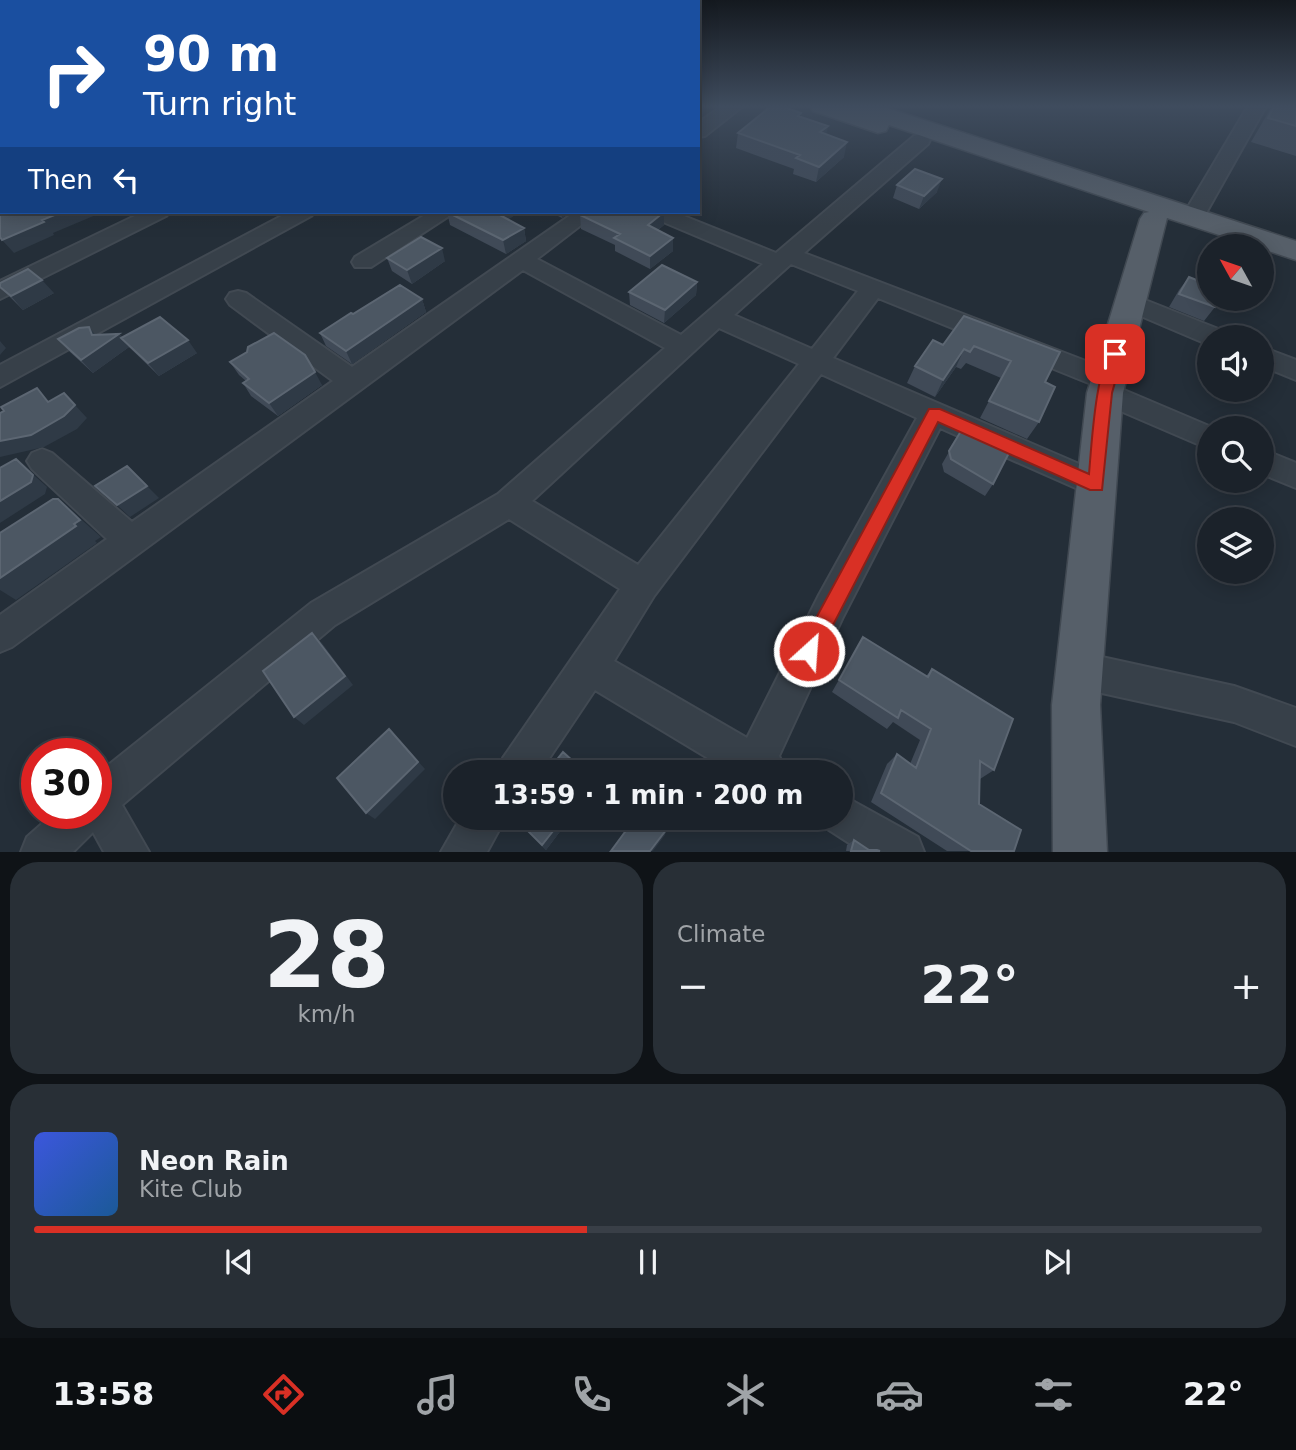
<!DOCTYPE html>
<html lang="en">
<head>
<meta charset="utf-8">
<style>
	body { margin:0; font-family:"DejaVu Sans",sans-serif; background:#282f36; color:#f1f3f6; height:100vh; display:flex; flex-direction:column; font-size:26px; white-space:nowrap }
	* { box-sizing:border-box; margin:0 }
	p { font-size:23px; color:#a0a4a8 }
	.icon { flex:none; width:38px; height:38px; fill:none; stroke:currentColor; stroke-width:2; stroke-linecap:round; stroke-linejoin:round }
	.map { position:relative; height:852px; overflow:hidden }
	.details { display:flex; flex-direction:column; gap:10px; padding:10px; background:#0f1317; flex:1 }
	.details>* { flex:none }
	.hud { position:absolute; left:0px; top:0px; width:700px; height:214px; box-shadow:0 4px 18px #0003,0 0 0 2px #393f47; background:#1a4fa0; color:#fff; overflow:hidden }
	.needle { width:46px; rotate:310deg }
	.tools { position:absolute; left:1197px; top:234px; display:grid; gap:14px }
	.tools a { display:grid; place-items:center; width:77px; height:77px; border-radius:50%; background:#1b222a; box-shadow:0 4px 18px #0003,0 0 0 2px #393f47; font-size:35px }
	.speed { position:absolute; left:21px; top:738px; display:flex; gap:14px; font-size:35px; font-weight:700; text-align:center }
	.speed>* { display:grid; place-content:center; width:91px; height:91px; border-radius:50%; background:#1b222a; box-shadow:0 4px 18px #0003,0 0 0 2px #393f47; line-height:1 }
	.speed .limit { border:10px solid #d22; background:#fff; color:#111 }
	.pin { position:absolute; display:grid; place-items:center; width:60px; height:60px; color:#fff; margin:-30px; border-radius:14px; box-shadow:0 4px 10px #0006 }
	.me { position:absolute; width:77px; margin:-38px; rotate:26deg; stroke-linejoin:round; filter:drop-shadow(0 0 5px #0008) }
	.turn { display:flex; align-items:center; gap:24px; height:147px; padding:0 28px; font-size:32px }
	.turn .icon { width:91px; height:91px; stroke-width:2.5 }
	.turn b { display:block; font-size:49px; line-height:60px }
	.then { display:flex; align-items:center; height:66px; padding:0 28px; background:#0003; gap:14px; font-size:26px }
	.big { font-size:52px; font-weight:800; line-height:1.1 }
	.details .card { flex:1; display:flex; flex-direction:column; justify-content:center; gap:10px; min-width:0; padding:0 24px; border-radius:28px; background:#282f36 }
	.details .dial { align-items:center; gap:0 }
	.dial b { font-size:91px; line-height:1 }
	.song { display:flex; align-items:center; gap:21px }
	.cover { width:84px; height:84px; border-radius:10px; background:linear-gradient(135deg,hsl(230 70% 55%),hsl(210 70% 35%)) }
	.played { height:7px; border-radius:4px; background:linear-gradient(90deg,#d93025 45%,#393f47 45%) }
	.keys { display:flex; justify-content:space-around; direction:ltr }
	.heat { display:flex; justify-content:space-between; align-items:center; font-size:38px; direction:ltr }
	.details .tiles { flex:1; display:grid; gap:10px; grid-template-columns:1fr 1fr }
	.card:last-child { grid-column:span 2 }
	.trip { position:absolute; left:443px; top:760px; width:410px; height:70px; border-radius:35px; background:#1b222a; box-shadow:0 4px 18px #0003,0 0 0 2px #393f47; font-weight:800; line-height:70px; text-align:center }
	.dock { display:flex; height:112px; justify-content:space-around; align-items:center; background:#0b0e11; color:#a0a4a8 }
	.dock .icon { width:49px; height:49px }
	.dock .current { color:#d93025 }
	.dock b { font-size:32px; color:#f1f3f6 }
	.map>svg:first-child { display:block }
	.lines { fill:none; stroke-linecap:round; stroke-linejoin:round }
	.minor-casing { stroke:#414952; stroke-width:4 }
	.major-casing { stroke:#414952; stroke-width:3 }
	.minor { fill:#374049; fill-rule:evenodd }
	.major { fill:#565f69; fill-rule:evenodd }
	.wall { fill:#404a57 }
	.shaded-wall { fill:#2f3a46 }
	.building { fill:#4c5763; stroke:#5c6672; stroke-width:2 }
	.route { fill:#d93025; stroke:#8d1f18; stroke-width:2 }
</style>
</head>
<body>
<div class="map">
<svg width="1296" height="852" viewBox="0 0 1296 852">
	<rect width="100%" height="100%" fill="#242e38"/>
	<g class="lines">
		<g class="minor-casing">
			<path id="minor" d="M722,106H743L705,136L698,137V123Z
				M1248,106H1266L1201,222H1185L1182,217Z
				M921,134L930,140L928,144L804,253L1117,373L1121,380L1117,387L1216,429H1209V449L1095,400L1092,393L1096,386L878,298L833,358L1107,476L1111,485L1107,494L1096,497L940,428L843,617L779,756L787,772H731L595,690L540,772H498L503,758L620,589L509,519L335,625L122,805L149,852H104L93,832L73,852H21L27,837L53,814H96V775L311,603L498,494L665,348L523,270L12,647L0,652V615L107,539L32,469L27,461L32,453L42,449L52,453L132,522L333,381L230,305L226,299L230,293L238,291L246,293L352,367L575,212H598L537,259L681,335L763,264L649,216L646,212H674L776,253L914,136ZM791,264L858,291L812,349L734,315ZM719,328L799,364L638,565L532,501ZM821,374L917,418L819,595L747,738L614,661L654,596Z
				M0,185H2L0,198Z
				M143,212H170L166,216L0,299V281Z
				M289,212H315L311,216L0,387V365Z
				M430,212H455L371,267H355L352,262L355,257Z
				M1130,294L1226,332L1229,338H1209V345L1122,308L1118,302L1122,296Z
				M1262,347L1296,360V380L1262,366Z
				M1262,449L1296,463V488L1262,474Z
				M1079,652L1234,686L1296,708V746L1234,722L1079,688L1066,683L1061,670L1066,657Z
				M840,794L918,837L924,852H863L826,828L821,817H840Z
				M461,817H506L487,852H441Z"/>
		</g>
		<g class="major-casing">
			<path id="major" d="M810,106H881L1296,241V260L1167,218L1123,393L1100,705L1107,852H1053L1052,705L1087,393L1140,219L1144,213L1149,212L889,125L886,131L878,133L813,111Z"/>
		</g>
		<use href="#minor" class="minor"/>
		<use href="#major" class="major"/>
	</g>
	<path class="wall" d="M1272,106H1296V156L1251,142Z
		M800,116L826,134L844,157L816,182L793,174L794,169L736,148L738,133Z
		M897,185L937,192L919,209L893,198Z
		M447,212H520L508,219L524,228L526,241L506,254L450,225Z
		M550,212H571L562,218Z
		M580,215L664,225L658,230L673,251L650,269L615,251V245L581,229Z
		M387,258L445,261L412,284L392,271Z
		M1189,277L1215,307L1204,321L1169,307L1179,290Z
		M697,282L696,295L664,323L630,305L629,292Z
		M0,287L54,293L23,310Z
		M422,299L426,312L352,364L326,346L320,333L353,314Z
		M964,316L1045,382L1039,422L1027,439L980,418L1001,378L966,363L961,369L956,367L935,397L907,383L915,366L943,345Z
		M119,334L122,337L197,353L159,376L129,347L93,373L70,352L58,339L96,335Z
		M230,362L322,385L278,416L251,396L243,383L246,381L239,375Z
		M961,431L993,484L985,496L944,472L942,464Z
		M863,637L926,676L932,669L994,770L980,779L979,804L1014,851H947L871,802L887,764L897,754L910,764L920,740L893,722L887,729L832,692Z
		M514,817H571L546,850Z
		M854,840L869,850L880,851H846L847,845Z"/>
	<path class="shaded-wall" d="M828,126L825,141L820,132Z
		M847,142L844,157L816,182L819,167Z
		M942,179L937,192L919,209L924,196Z
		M62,212H103L53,233L54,235L14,253L2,240L42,220Z
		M497,212H520L498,226L496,213Z
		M561,212H571L562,218Z
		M664,212V225L648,238V225Z
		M524,228L526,241L506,254L503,240Z
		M673,238V251L650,269V256Z
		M442,248L445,261L412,284L407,270Z
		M42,280L54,293L23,310L11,296Z
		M697,282L696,295L664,323L665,310Z
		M422,299L426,312L352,364L346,351Z
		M89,327L100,340L119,334L127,343L121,338L129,347L93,373L81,360L92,335Z
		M188,340L197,353L159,376L148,363Z
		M0,341L6,348L0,355Z
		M964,349L956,367L935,397L943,380Z
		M315,372L322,385L278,416L269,403Z
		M64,393L87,418L77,429L44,447L0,457V441Z
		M16,459L47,487L45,494L0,523V501Z
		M127,466L159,498L130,517L117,505Z
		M58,499L101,537L95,541L97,543L16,600L0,590V578Z
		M312,633L322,643L353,685L304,725L294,717Z
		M389,729L425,769L375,819L366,813Z
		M564,817H571L546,850L542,845Z
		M666,830L665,835L653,851H650Z"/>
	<path class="building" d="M771,106H781L801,113L798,116L828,126L820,132L847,142L819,167L796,158L800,155L738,133Z
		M1274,106H1296V126L1268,118Z
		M915,169L942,179L924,196L897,185Z
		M0,204H2V212H62L42,220L44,222L2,240L0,237Z
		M447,212H497L496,213L524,228L503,240Z
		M585,212H664L648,225L673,238L650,256L614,238L620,234L580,215Z
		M421,237L442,248L407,270L387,258Z
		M662,265L697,282L665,310L629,292Z
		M28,269L42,280L11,296L0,287V283Z
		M1189,277L1209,285V299H1220L1215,307L1179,294Z
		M400,285L422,299L346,351L320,333L351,313L353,314Z
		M964,316L1060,352L1045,382L1055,387L1039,422L989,401L1011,361L974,346L970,352L964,349L943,380L915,366L933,340L943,345Z
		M160,317L188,340L148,363L121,338Z
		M89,327L92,335L119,334L81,360L58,339L79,328Z
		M274,333L305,355L315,372L269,403L243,383L249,379L230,362L247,352L248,347Z
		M37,388L48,402L64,393L75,405L64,416L31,435L0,441V413L4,411L1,407Z
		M974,430L1012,447L993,484L951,459L949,451L961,431L971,436Z
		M16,459L33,475L31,482L0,501V468Z
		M127,466L147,486L117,505L95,486Z
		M53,499H58L80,520L74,524L76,526L0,578V533Z
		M312,633L345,676L294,717L263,671Z
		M863,637L928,677L932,669L1013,719L994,770L980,761L979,804L1021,830L1014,851H971L881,793L897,754L916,768L931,729L901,710L898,718L839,680Z
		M389,729L418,762L366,813L337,778Z
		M563,752L585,772H547Z
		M514,817H564L542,845Z
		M636,817H652L666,830L650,851H611Z
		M854,840L869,850H877L880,851H851Z"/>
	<linearGradient id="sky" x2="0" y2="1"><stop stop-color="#14191f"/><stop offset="0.47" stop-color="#3f4c5e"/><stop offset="1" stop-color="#3f4c5e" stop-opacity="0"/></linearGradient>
	<rect width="1296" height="226" fill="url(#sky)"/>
	<path class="route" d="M1115,349L1123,354L1112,393L1102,490H1090L938,422L816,658L809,661L802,658L799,651L802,644L929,409H940L1089,474C1091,453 1096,355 1115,349Z"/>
</svg>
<div class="tools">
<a><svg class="needle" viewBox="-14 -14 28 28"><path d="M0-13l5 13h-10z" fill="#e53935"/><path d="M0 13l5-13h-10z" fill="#a0a4a8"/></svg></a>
<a><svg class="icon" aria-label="sound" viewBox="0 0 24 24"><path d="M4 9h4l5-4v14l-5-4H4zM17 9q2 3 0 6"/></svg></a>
<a><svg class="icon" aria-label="search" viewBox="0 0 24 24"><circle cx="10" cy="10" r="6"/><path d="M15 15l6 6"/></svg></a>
<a><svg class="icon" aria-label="layers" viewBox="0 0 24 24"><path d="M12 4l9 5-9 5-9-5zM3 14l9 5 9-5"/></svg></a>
</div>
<div class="speed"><div class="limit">30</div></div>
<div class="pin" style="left:1115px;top:354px;background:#d93025"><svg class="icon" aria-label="arrive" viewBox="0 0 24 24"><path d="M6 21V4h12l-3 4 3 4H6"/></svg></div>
<svg class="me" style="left:809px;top:651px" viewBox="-20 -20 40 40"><circle r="17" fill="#d93025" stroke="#fff" stroke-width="3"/><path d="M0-11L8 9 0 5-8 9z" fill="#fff"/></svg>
<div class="trip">13:59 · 1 min · 200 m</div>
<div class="hud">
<div class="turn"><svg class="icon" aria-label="right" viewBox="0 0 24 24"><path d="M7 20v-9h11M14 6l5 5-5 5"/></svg><div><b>90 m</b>Turn right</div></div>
<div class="then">Then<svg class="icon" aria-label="left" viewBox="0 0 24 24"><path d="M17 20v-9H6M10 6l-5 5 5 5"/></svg></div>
</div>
</div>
<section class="details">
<div class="tiles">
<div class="card dial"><b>28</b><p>km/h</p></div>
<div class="card"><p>Climate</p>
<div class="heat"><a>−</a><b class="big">22°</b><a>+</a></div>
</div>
<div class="card">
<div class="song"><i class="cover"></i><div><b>Neon Rain</b><p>Kite Club</p></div></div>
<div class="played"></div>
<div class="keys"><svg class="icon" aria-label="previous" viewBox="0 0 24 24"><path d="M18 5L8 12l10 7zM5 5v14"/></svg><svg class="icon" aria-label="pause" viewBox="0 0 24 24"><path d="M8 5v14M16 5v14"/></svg><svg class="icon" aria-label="next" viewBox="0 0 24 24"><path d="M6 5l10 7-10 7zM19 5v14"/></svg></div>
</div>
</div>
</section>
<nav class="dock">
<b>13:58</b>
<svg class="icon current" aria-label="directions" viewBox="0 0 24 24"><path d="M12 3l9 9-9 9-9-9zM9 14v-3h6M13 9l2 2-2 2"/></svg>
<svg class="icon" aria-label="music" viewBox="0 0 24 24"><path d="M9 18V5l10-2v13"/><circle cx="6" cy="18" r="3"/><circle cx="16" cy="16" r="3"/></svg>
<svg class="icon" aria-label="phone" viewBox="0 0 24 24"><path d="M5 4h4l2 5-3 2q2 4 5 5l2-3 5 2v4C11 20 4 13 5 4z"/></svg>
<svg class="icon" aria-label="climate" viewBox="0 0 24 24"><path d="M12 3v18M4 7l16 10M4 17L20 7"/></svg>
<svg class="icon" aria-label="car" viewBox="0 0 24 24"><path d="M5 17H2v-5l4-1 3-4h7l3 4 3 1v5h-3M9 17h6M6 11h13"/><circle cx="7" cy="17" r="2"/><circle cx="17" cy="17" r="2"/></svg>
<svg class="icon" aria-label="filters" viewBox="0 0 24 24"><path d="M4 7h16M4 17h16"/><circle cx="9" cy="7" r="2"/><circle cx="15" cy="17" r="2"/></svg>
<b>22°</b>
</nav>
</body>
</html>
